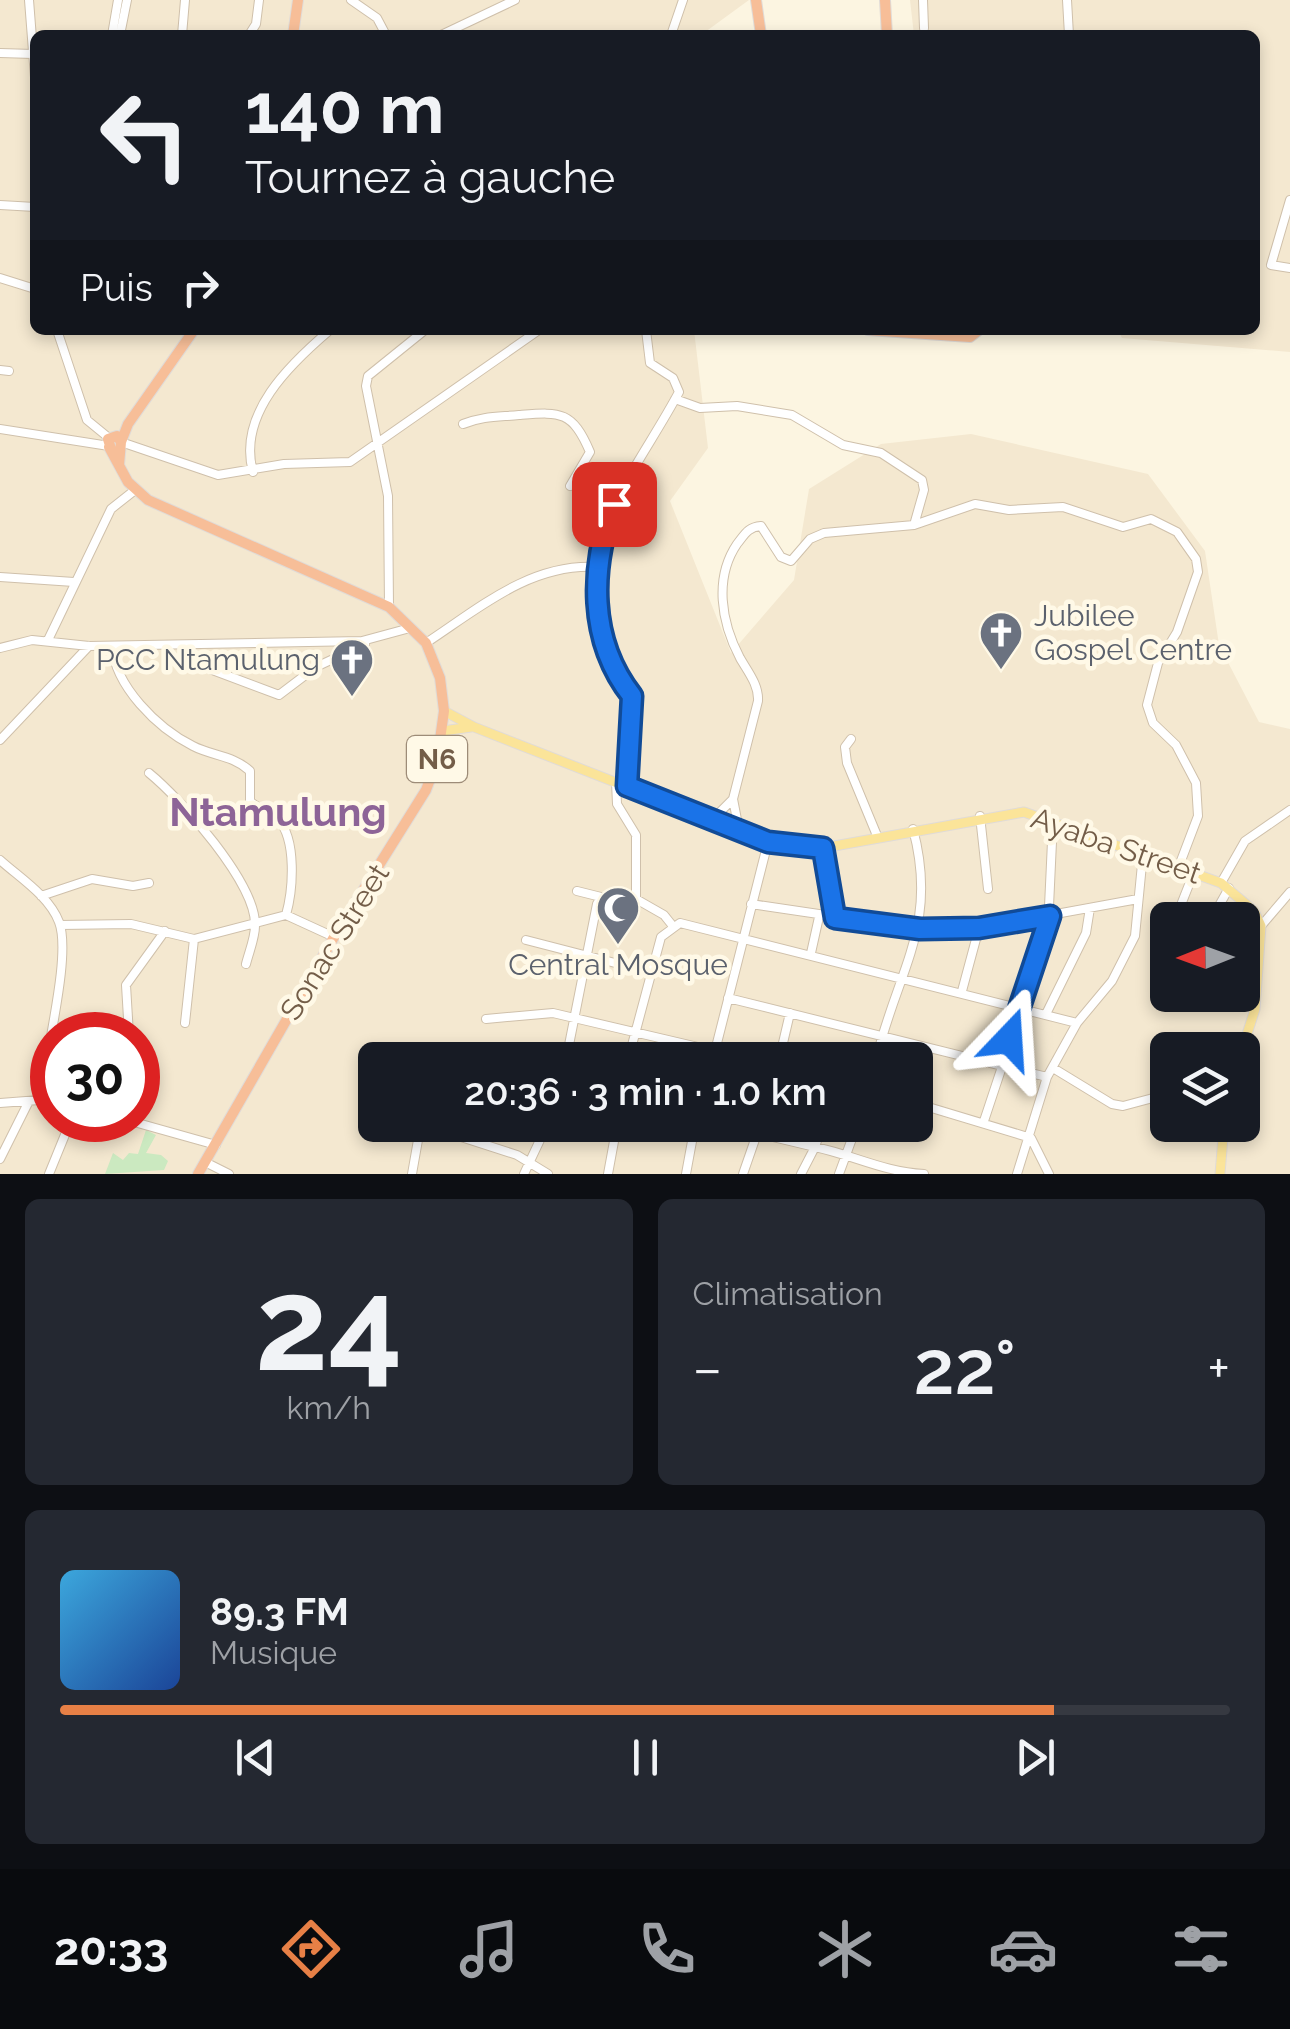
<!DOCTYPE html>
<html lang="fr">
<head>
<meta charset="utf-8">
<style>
	body { margin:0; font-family:Raleway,sans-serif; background:#242831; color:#f1f3f6; height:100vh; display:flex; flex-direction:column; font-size:38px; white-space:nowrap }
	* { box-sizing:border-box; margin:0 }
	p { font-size:32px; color:#9ea1a6 }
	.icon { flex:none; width:55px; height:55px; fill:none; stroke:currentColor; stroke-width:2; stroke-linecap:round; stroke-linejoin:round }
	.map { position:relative; height:1174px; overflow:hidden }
	.details { display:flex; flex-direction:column; gap:25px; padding:25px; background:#0d0f14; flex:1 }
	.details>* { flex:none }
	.top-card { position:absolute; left:30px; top:30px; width:1230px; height:305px; border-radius:15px; box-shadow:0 5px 15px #0003; background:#171b24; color:#f1f3f6; overflow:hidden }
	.needle { width:65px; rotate:269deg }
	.controls { position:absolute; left:1150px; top:902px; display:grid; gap:20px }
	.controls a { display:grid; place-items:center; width:110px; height:110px; border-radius:15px; background:#171b24; box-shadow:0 5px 15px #0003; font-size:50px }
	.speed { position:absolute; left:30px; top:1012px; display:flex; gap:20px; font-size:50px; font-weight:700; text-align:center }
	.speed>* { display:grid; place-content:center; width:130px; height:130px; border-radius:50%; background:#171b24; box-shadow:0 5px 15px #0003; line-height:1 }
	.speed .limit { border:15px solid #d22; background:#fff; color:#111 }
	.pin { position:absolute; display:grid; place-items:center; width:85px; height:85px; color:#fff; margin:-42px; border-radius:20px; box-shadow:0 5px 15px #0006 }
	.me { position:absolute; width:110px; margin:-55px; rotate:20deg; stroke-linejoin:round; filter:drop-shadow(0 0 8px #0008) }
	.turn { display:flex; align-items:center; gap:35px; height:210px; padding:0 50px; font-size:45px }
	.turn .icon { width:130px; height:130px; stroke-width:2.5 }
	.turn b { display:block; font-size:70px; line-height:85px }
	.then { display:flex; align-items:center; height:95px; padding:0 50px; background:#0003; gap:20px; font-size:38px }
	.big { font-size:75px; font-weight:600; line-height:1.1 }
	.details .widget { flex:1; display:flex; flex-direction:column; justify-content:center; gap:15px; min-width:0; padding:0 35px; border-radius:15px; background:#242831 }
	.details .dial { align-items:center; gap:0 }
	.dial b { font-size:130px; line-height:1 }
	.song { display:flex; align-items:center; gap:30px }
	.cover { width:120px; height:120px; border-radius:15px; background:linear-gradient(135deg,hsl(200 70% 55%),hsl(220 70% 35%)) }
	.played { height:10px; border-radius:5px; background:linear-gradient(90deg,#e78046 85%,#363941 85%) }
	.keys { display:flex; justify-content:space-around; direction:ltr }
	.heat { display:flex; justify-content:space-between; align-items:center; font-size:55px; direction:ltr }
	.details .tiles { flex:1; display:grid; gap:25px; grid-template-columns:1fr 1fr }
	.widget:last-child { grid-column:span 2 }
	.trip { position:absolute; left:358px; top:1042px; width:575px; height:100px; border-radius:15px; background:#171b24; box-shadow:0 5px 15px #0003; font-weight:600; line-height:100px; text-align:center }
	.tab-bar { display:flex; height:160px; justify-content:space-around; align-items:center; background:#090b0e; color:#9ea1a6 }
	.tab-bar .icon { width:70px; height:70px }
	.tab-bar .current { color:#e78046 }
	.tab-bar b { font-size:45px; color:#f1f3f6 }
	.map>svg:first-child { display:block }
	.residential { fill:#f4e8d0; fill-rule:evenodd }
	.green { fill:#cbe9c0 }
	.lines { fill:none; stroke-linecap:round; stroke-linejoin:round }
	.minor-casing { stroke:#cfc0ab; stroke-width:10 }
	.major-casing { stroke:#e0dbd7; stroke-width:11 }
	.highway-casing { stroke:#e0dbd7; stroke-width:12 }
	.minor { stroke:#fff; stroke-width:8 }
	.major { stroke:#fbe499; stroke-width:9 }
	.highway { stroke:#f7be98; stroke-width:10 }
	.route-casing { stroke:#114b97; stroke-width:25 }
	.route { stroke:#1a73e8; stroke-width:18 }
	.labels { text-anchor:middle; stroke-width:9; stroke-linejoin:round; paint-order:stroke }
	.shield { fill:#fff9e7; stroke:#9d8c78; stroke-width:2.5 }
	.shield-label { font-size:28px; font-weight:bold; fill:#735d48 }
	.worship-label { font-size:30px; fill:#5b616d; stroke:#fff9e7; text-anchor:start }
	.street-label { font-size:30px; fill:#735d48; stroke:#fff9e7 }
	.district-label { font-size:40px; font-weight:bold; fill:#8d6497; stroke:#fff9e7 }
</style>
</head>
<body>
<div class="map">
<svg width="1290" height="1174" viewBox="0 0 1290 1174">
	<rect width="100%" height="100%" fill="#fcf5e1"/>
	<path class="residential" d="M0,0H749L701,35H35V330H694L708,448L670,501L731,653L794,580L809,489L881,444L971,434L1148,474L1205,551L1219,645L1259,722L1290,729V1174H0ZM1168,920H1242V995H1168ZM52,1035H138V1120H52ZM1168,1050H1242V1125H1168ZM375,1060H915V1125H375Z
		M910,0H1290V352L1122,338L1118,330H1255V35H914Z"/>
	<path class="green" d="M146,1130L156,1135L146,1153L161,1155L168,1161L164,1170L105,1174L113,1153L123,1160L129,1153L138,1154Z"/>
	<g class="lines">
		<g class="minor-casing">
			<path id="minor" d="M29,0L35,77
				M351,0L377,18L386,35
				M923,0L924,28
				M1067,0L1069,35
				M112,35L118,0
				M120,35L127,0
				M182,35L185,0
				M249,35L256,24L259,0
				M441,35L515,0
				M671,35L683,0
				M0,53L33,54
				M1290,200L1271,265L1290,268
				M0,205L35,207
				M0,278L35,289
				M57,330L87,420L109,438
				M0,370L9,371
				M675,399L700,408L737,406L792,415L843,445L881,453L922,480L924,490L914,525
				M463,424C483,416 498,417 519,415C560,412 572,410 590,452L570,486
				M0,429L109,446
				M121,442L218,475L284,464L350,462L539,330
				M253,472C237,414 290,364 330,330
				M0,577L74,582
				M389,607L388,496L366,386L368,376L425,330
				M48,640L111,509L135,490
				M426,643C478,609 529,564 595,567
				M0,648L32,640L89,646L362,641L410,628
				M191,662L279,695L316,667L365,644
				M851,739L845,747L847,763L878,838
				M0,740L89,646
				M149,773C180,798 257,884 255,926C255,938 249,952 246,964
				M616,782L617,804L636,835V899L664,915L672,925
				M627,787L632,695C613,671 605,649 601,618C586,519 635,474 679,392L673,378L650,363L646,330
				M733,799L739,830
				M980,816L988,889
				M712,820L733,799L758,701C759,685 748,672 740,658C721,622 714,578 737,544C745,534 748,527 761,526L781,557L791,561L810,539L824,533L914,525L975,504L1009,510L1063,507L1123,527L1151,519L1177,532L1196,559L1198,572L1177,632L1158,663L1147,705L1153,723L1176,745L1196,783L1198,816L1179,866
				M823,848L835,918
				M0,860C20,878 49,896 59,922C72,956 44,1057 41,1100
				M1221,883L1245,841L1290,810
				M577,891L601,897
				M41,896L92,879L133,886L149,883
				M751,904L920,929L979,928L1138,899
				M286,915L334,937
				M1175,920L1194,872
				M1211,920L1229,888
				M60,925L131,924L194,939L286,915C293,890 297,840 278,819C270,811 258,809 250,801V771C233,755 212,756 193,746C157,728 115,686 112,646
				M1261,926L1290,892
				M526,940L650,972
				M811,953L819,917
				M962,991L979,928
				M728,998L1047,1077
				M1046,1014L1086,933L1090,908
				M486,1019L553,1013L715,1051L713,1060
				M185,1023L194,939
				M129,1035L126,985L165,931
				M566,1060L597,904L601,897L636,899
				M628,1060L661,937L680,923L1077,1023
				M747,1060L715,1051L768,842
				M779,1060L790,1013
				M876,1060C897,971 939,926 913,829
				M1053,1068L1112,1104L1123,1106L1168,1094
				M0,1103L52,1099
				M915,1103L1031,1138L1049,1174
				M127,1120L216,1145
				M984,1121L1048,928L1053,820
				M723,1125L815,1147L822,1125
				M0,1159L28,1103
				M205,1162L229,1174
				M49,1174L71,1120
				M412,1174L418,1140L427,1126L517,1155L548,1174
				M524,1174L547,1125
				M608,1174L617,1125
				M686,1174L695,1125
				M743,1174L760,1125
				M801,1174L815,1147C853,1155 884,1172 924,1174
				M839,1174L857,1125
				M1017,1174L1047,1077L1077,1023L1112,981L1135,936L1143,854"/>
		</g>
		<g class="major-casing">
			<path id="major" d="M444,711L474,727L768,842L823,848L1024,812L1221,883L1254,911L1261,926L1255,1009L1242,1050
				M443,731L471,727
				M1220,1174L1224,1125"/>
		</g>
		<g class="highway-casing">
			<path id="highway" d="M756,0L761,35
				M885,0L887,35
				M293,35L298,0
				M868,330L970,337L979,330
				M121,442L128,424L194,330
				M109,447L128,482L148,500L389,607L426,643L440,678L444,711L437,761L426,790L334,937L198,1174
				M111,449L108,439L117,436L121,442L119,465"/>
		</g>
		<use href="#minor" class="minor"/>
		<use href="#major" class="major"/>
		<use href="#highway" class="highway"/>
	</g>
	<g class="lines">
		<g class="route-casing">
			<path id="route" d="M614,504C590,567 588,640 632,696L627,786L768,842L823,848L835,918L920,929L979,928L1050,916L1009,1039"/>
		</g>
		<use href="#route" class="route"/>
	</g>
	<defs>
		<g id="church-pin" transform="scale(2.25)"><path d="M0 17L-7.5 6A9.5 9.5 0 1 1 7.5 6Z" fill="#6b7280" stroke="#fff9e7"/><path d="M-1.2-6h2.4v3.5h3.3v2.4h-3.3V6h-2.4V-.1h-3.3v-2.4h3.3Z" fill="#fff"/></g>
		<g id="mosque-pin" transform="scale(2.25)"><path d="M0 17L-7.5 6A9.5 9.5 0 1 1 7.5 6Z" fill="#6b7280" stroke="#fff9e7"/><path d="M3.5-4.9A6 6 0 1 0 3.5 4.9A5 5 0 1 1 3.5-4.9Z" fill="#fff"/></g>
	</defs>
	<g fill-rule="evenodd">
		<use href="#church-pin" x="1001" y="633"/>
		<use href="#church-pin" x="352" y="660"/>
		<use href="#mosque-pin" x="618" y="908"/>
	</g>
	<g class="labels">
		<rect class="shield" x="407" y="736" width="60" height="46" rx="8"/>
		<g class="shield-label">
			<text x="437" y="769">N6</text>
		</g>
		<g class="worship-label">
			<text x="1034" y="626">Jubilee<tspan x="1034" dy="34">Gospel Centre</tspan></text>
			<text x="320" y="670" text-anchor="end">PCC Ntamulung</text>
			<text x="618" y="975" text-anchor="middle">Central Mosque</text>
		</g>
		<g class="street-label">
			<text transform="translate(1116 846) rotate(19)" y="10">Ayaba Street</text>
			<text transform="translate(335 942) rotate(-58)" y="10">Sonac Street</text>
		</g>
		<g class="district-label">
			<text x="278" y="826">Ntamulung</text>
		</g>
	</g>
</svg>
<div class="controls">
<a><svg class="needle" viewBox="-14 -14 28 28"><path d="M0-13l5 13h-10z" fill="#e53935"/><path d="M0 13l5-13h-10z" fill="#9ea1a6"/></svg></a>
<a><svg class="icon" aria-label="layers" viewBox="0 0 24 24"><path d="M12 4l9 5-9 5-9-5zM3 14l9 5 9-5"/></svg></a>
</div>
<div class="speed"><div class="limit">30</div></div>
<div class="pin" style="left:614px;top:504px;background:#d93025"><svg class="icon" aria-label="arrive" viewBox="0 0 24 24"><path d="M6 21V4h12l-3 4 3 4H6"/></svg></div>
<svg class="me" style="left:1009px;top:1039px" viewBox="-20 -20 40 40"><path d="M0-17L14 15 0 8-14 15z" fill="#1a73e8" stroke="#fff" stroke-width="4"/></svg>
<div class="trip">20:36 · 3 min · 1.0 km</div>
<div class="top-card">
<div class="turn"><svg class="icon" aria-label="left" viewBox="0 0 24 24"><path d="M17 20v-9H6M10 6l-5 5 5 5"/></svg><div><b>140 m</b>Tournez à gauche</div></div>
<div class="then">Puis<svg class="icon" aria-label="right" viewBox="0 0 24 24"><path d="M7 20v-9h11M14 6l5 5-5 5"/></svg></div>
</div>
</div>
<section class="details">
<div class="tiles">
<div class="widget dial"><b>24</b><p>km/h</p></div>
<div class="widget"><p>Climatisation</p>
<div class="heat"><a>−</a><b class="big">22°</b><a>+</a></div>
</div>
<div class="widget">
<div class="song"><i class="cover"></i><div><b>89.3 FM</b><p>Musique</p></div></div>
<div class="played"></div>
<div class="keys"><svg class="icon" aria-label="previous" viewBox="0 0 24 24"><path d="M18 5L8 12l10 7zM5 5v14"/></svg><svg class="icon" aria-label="pause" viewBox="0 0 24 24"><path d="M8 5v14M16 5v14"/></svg><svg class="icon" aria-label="next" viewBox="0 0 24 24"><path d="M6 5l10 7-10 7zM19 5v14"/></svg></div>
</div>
</div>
</section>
<nav class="tab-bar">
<b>20:33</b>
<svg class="icon current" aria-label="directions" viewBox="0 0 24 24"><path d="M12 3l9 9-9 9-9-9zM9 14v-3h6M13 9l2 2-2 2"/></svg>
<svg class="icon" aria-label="music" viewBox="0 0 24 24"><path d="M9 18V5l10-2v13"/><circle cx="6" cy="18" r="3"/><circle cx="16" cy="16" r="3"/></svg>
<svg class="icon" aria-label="phone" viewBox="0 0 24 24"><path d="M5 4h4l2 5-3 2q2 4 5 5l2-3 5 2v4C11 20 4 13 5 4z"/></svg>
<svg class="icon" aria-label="climate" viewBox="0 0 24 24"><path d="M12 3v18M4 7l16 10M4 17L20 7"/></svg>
<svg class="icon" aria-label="car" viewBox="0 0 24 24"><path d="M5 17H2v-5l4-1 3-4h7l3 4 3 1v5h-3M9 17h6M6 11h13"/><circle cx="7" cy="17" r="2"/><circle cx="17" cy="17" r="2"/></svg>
<svg class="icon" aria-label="filters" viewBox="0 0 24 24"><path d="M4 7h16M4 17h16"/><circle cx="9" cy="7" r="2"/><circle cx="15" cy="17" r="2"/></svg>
</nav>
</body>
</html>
